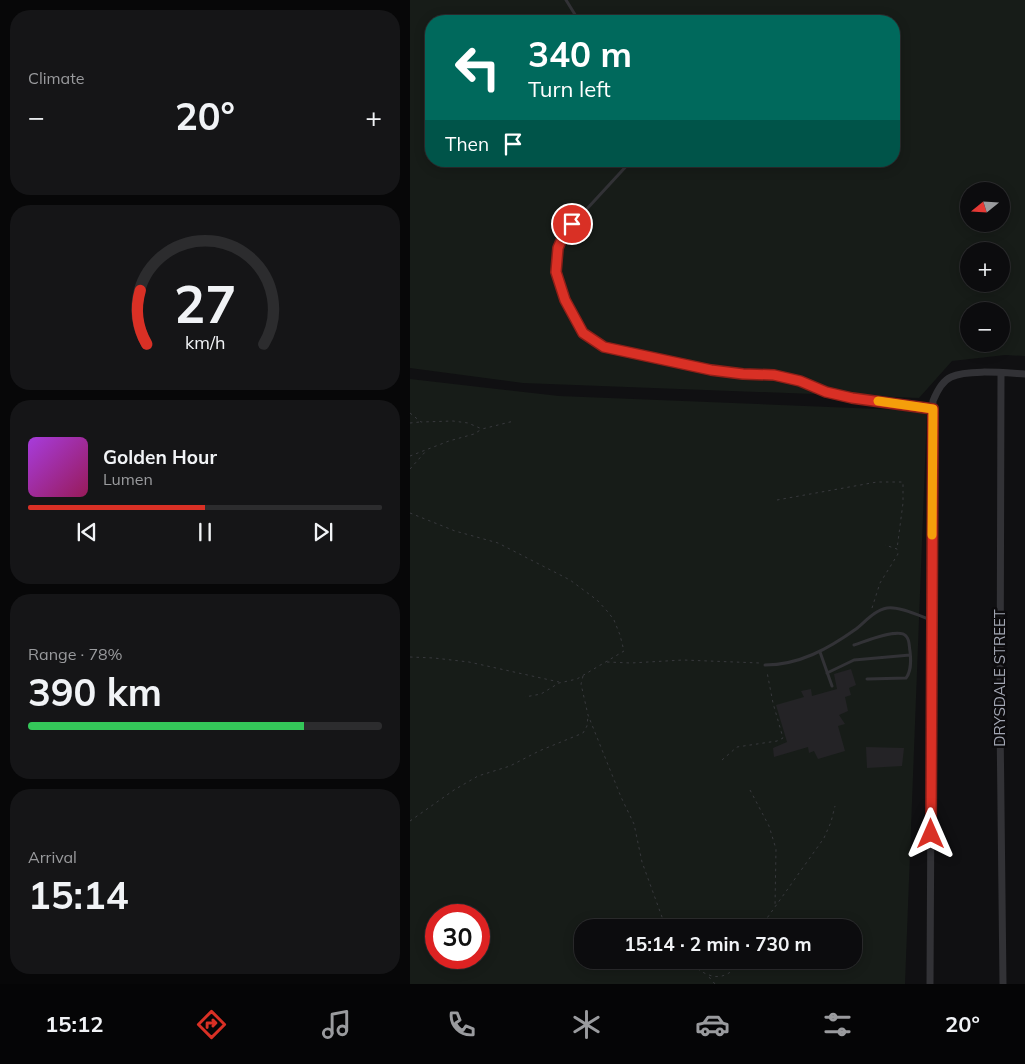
<!DOCTYPE html>
<html lang="en">
<head>
<meta charset="utf-8">
<style>
	body { margin:0; font-family:Mulish,sans-serif; background:#151517; color:#f1f3f6; height:100vh; display:flex; flex-direction:column; font-size:19px; white-space:nowrap }
	* { box-sizing:border-box; margin:0 }
	p { font-size:16px; color:#9a9b9e }
	.icon { flex:none; width:28px; height:28px; fill:none; stroke:currentColor; stroke-width:2; stroke-linecap:round; stroke-linejoin:round }
	.map { position:relative; flex:1; overflow:hidden }
	.panel { display:flex; flex-direction:column; gap:10px; padding:10px; background:#070708; width:410px }
	.panel>* { flex:none }
	.guide { position:absolute; left:15px; top:15px; width:475px; height:152px; border-radius:20px; box-shadow:0 2px 12px #0003,0 0 0 1px #2c2c2e; background:#00695c; color:#fff; overflow:hidden }
	.needle { width:32px; rotate:252deg }
	.controls { position:absolute; left:550px; top:182px; display:grid; gap:10px }
	.controls a { display:grid; place-items:center; width:50px; height:50px; border-radius:50%; background:#0c0c0e; box-shadow:0 2px 12px #0003,0 0 0 1px #2c2c2e; font-size:25px }
	.speed { position:absolute; left:15px; top:904px; display:flex; gap:10px; font-size:25px; font-weight:700; text-align:center }
	.speed>* { display:grid; place-content:center; width:65px; height:65px; border-radius:50%; background:#0c0c0e; box-shadow:0 2px 12px #0003,0 0 0 1px #2c2c2e; line-height:1 }
	.speed .limit { border:8px solid #d22; background:#fff; color:#111 }
	.pin { position:absolute; display:grid; place-items:center; width:42px; height:42px; color:#fff; margin:-21px; border:2px solid #fff; border-radius:50%; box-shadow:0 1px 5px #0007 }
	.me { position:absolute; width:55px; margin:-28px; rotate:0deg; stroke-linejoin:round; filter:drop-shadow(0 0 4px #0008) }
	.turn { display:flex; align-items:center; gap:18px; height:105px; padding:0 20px; font-size:22px }
	.turn .icon { width:65px; height:65px; stroke-width:2.5 }
	.turn b { display:block; font-size:35px; line-height:42px }
	.then { display:flex; align-items:center; height:48px; padding:0 20px; background:#0003; gap:10px; font-size:19px }
	.big { font-size:38px; font-weight:700; line-height:1.1 }
	.panel .tile { flex:1; display:flex; flex-direction:column; justify-content:center; gap:8px; min-width:0; padding:0 18px; border-radius:20px; background:#151517 }
	.panel .dial { align-items:center; gap:0 }
	.dial svg { height:130px; overflow:visible; fill:none; stroke:#2c2c2e; stroke-width:7; stroke-linecap:round; text-anchor:middle }
	.dial text { fill:#f1f3f6; stroke:none }
	.song { display:flex; align-items:center; gap:15px }
	.cover { width:60px; height:60px; border-radius:8px; background:linear-gradient(135deg,hsl(280 70% 55%),hsl(330 70% 35%)) }
	.played { height:5px; border-radius:2px; background:linear-gradient(90deg,#d93025 50%,#2c2c2e 50%) }
	.keys { display:flex; justify-content:space-around; direction:ltr }
	.heat { display:flex; justify-content:space-between; align-items:center; font-size:28px; direction:ltr }
	.charge { height:8px; border-radius:4px; background:linear-gradient(90deg,#34c759 78%,#2c2c2e 0) }
	.trip { position:absolute; left:164px; top:919px; width:288px; height:50px; border-radius:20px; background:#0c0c0e; box-shadow:0 2px 12px #0003,0 0 0 1px #2c2c2e; font-weight:700; line-height:50px; text-align:center }
	.tab-bar { display:flex; height:80px; justify-content:space-around; align-items:center; background:#050506; color:#9a9b9e }
	.tab-bar .icon { width:35px; height:35px }
	.tab-bar .current { color:#d93025 }
	.tab-bar b { font-size:22px; color:#f1f3f6 }
	main { display:flex; flex:1; min-height:0 }
	.map>svg:first-child { display:block }
	.green { fill:#171c18; fill-rule:evenodd }
	.building { fill:#242326 }
	.lines { fill:none; stroke-linecap:round; stroke-linejoin:round }
	.path { stroke:#38393d; stroke-width:1; stroke-dasharray:2.5 4; stroke-linecap:butt }
	.lane { stroke:#323236; stroke-width:3 }
	.street { stroke:#323236; stroke-width:7 }
	.route-casing { stroke:#8d1f18; stroke-width:12 }
	.route { stroke:#d93025; stroke-width:9 }
	.slow { stroke:#f59e0b; stroke-width:9 }
	.labels { text-anchor:middle; stroke-width:5; stroke-linejoin:round; paint-order:stroke }
	.street-label { font-size:15px; fill:#a2a6b2; stroke:#0c0b0d }
</style>
</head>
<body>
<main>
<section class="panel">
<div class="tile"><p>Climate</p>
<div class="heat"><a>−</a><b class="big">20°</b><a>+</a></div>
</div>
<div class="tile dial"><svg viewBox="0 0 100 80">
<path d="M14 69A42 42 0 1 1 86 69"/>
<path d="M14 69A42 42 0 0 1 10 36" stroke="#d93025"/>
<text x="50" y="56" font-size="32" font-weight="700">27</text>
<text x="50" y="72" font-size="11">km/h</text>
</svg></div>
<div class="tile">
<div class="song"><i class="cover"></i><div><b>Golden Hour</b><p>Lumen</p></div></div>
<div class="played"></div>
<div class="keys"><svg class="icon" aria-label="previous" viewBox="0 0 24 24"><path d="M18 5L8 12l10 7zM5 5v14"/></svg><svg class="icon" aria-label="pause" viewBox="0 0 24 24"><path d="M8 5v14M16 5v14"/></svg><svg class="icon" aria-label="next" viewBox="0 0 24 24"><path d="M6 5l10 7-10 7zM19 5v14"/></svg></div>
</div>
<div class="tile"><p>Range · 78%</p><b class="big">390 km</b><div class="charge"></div></div>
<div class="tile"><p>Arrival</p><b class="big">15:14</b></div>
</section>
<div class="map">
<svg width="615" height="984" viewBox="0 0 615 984">
	<rect width="100%" height="100%" fill="#101012"/>
	<path class="green" d="M0,0H615V356L595,355L542,361L509,398L113,383L0,368ZM21,21H484V161H21ZM559,191H591V224H559ZM559,251H591V284H559ZM559,311H591V344H559Z
		M0,379L149,396L517,411L495,984H0ZM26,915H69V958H26ZM172,928H442V960H172Z"/>
	<path class="building" d="M441,669L446,685L439,688L441,695L435,697L438,711L429,715L435,724L428,726L435,751L408,759L404,751L399,753L398,747L364,757L363,748L377,742L366,705L394,697L391,691L401,689L402,696L427,689L424,674Z
		M456,747L494,748L492,766L457,768Z"/>
	<g class="lines">
		<path class="path" d="M0,413L11,422L43,421L58,423L72,429L104,421
			M0,423L10,422
			M0,456L39,441L64,434L72,429
			M0,469L16,451
			M367,500L467,482H493V503L487,549
			M0,513L45,531L88,543L160,580L187,600L198,612L204,620L210,635L214,651L167,679L149,683L131,694L115,697
			M462,608L470,583L488,554L487,549L475,545
			M0,657L24,658L59,662L149,682
			M197,662L221,663L273,660L350,663
			M173,676L171,684L178,715L211,797L224,824L232,862L256,928
			M312,760L327,747L367,741L373,738L363,703L357,672
			M340,790L359,826L366,849L365,907
			M0,821L44,790L68,776L100,766L129,751L173,733L177,726L178,716
			M350,928L414,838L421,822L425,806
			M278,960C297,980 316,984 331,960
			M299,977L305,984"/>
		<path class="lane" d="M156,0L169,21
			M221,161L163,224L155,234L148,248L146,272L155,300L173,333L194,347L301,370L333,374L365,375L390,381L417,392L442,398L522,409
			M444,645C454,642 489,627 496,636C500,640 499,647 500,651C501,659 501,672 496,678L457,679
			M410,652L422,686
			M355,665C389,665 418,649 446,629C455,622 465,610 477,608C489,606 510,616 521,620
			M417,673L444,660L500,655"/>
		<path class="street" d="M591,373L590,720L593,984
			M520,984L523,401C527,391 532,381 541,377C557,369 597,373 615,374"/>
	</g>
	<g class="lines">
		<g class="route-casing">
			<path id="route" d="M162,224L154,234L148,248L146,272L155,300L173,333L194,347L301,370L333,374L364,375L390,381L416,392L442,398L523,409L521,834"/>
		</g>
		<use href="#route" class="route"/>
		<path class="slow" d="M468,401L523,409L522,535"/>
	</g>
	<g class="labels">
		<g class="street-label">
			<text transform="translate(590 678) rotate(-90)" y="5">DRYSDALE STREET</text>
		</g>
	</g>
</svg>
<div class="controls">
<a><svg class="needle" viewBox="-14 -14 28 28"><path d="M0-13l5 13h-10z" fill="#e53935"/><path d="M0 13l5-13h-10z" fill="#9a9b9e"/></svg></a>
<a>+</a>
<a>−</a>
</div>
<div class="speed"><div class="limit">30</div></div>
<div class="pin" style="left:162px;top:224px;background:#d93025"><svg class="icon" aria-label="arrive" viewBox="0 0 24 24"><path d="M6 21V4h12l-3 4 3 4H6"/></svg></div>
<svg class="me" style="left:521px;top:834px" viewBox="-20 -20 40 40"><path d="M0-17L14 15 0 8-14 15z" fill="#d93025" stroke="#fff" stroke-width="4"/></svg>
<div class="trip">15:14 · 2 min · 730 m</div>
<div class="guide">
<div class="turn"><svg class="icon" aria-label="left" viewBox="0 0 24 24"><path d="M17 20v-9H6M10 6l-5 5 5 5"/></svg><div><b>340 m</b>Turn left</div></div>
<div class="then">Then<svg class="icon" aria-label="arrive" viewBox="0 0 24 24"><path d="M6 21V4h12l-3 4 3 4H6"/></svg></div>
</div>
</div>
</main>
<nav class="tab-bar">
<b>15:12</b>
<svg class="icon current" aria-label="directions" viewBox="0 0 24 24"><path d="M12 3l9 9-9 9-9-9zM9 14v-3h6M13 9l2 2-2 2"/></svg>
<svg class="icon" aria-label="music" viewBox="0 0 24 24"><path d="M9 18V5l10-2v13"/><circle cx="6" cy="18" r="3"/><circle cx="16" cy="16" r="3"/></svg>
<svg class="icon" aria-label="phone" viewBox="0 0 24 24"><path d="M5 4h4l2 5-3 2q2 4 5 5l2-3 5 2v4C11 20 4 13 5 4z"/></svg>
<svg class="icon" aria-label="climate" viewBox="0 0 24 24"><path d="M12 3v18M4 7l16 10M4 17L20 7"/></svg>
<svg class="icon" aria-label="car" viewBox="0 0 24 24"><path d="M5 17H2v-5l4-1 3-4h7l3 4 3 1v5h-3M9 17h6M6 11h13"/><circle cx="7" cy="17" r="2"/><circle cx="17" cy="17" r="2"/></svg>
<svg class="icon" aria-label="filters" viewBox="0 0 24 24"><path d="M4 7h16M4 17h16"/><circle cx="9" cy="7" r="2"/><circle cx="15" cy="17" r="2"/></svg>
<b>20°</b>
</nav>
</body>
</html>
